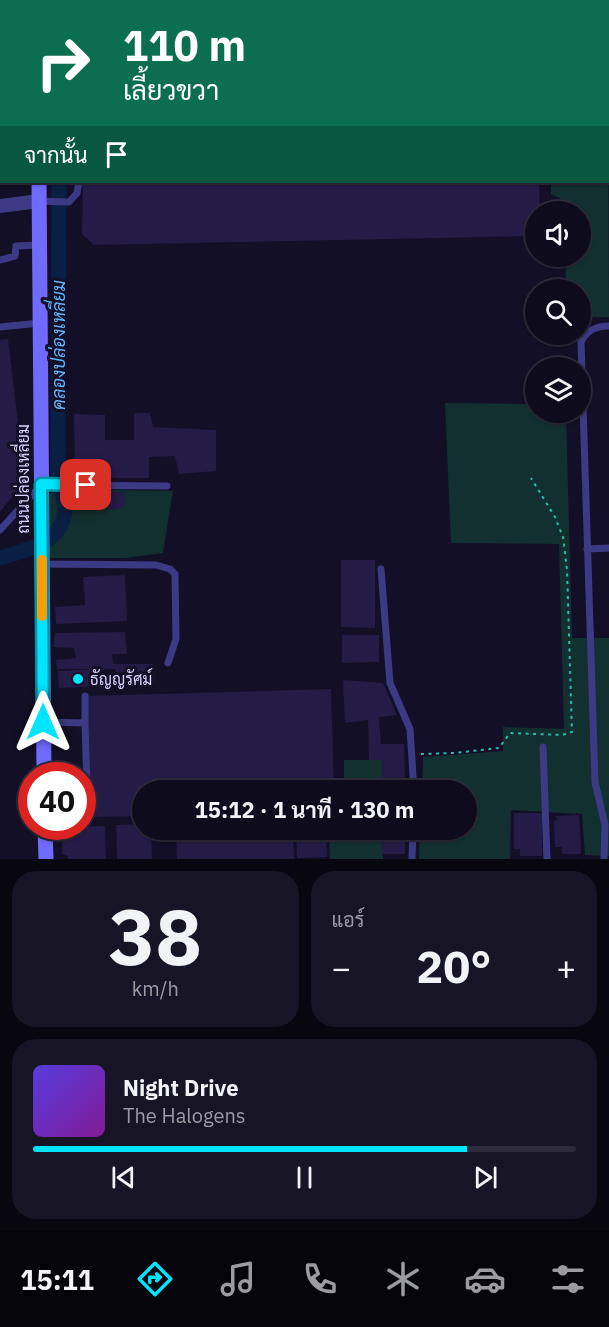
<!DOCTYPE html>
<html lang="th">
<head>
<meta charset="utf-8">
<style>
	body { margin:0; font-family:"IBM Plex Sans",Sarabun,sans-serif; background:#171425; color:#f1f3f6; height:100vh; display:flex; flex-direction:column; font-size:22px; white-space:nowrap }
	* { box-sizing:border-box; margin:0 }
	p { font-size:20px; color:#9b9ba3 }
	.icon { flex:none; width:33px; height:33px; fill:none; stroke:currentColor; stroke-width:2; stroke-linecap:round; stroke-linejoin:round }
	.map { position:relative; height:859px; overflow:hidden }
	.side { display:flex; flex-direction:column; gap:12px; padding:12px; background:#08060f; flex:1 }
	.side>* { flex:none }
	.top-card { position:absolute; left:0px; top:0px; width:609px; height:183px; box-shadow:0 2px 4px #0004,0 0 0 2px #2e2b3b; background:#0b6e4f; color:#fff; overflow:hidden }
	.tools { position:absolute; left:525px; top:201px; display:grid; gap:12px }
	.tools a { display:grid; place-items:center; width:66px; height:66px; border-radius:50%; background:#0e0b1c; box-shadow:0 2px 4px #0004,0 0 0 2px #2e2b3b; font-size:30px }
	.speed { position:absolute; left:18px; top:762px; display:flex; gap:12px; font-size:30px; font-weight:700; text-align:center }
	.speed>* { display:grid; place-content:center; width:78px; height:78px; border-radius:50%; background:#0e0b1c; box-shadow:0 2px 4px #0004,0 0 0 2px #2e2b3b; line-height:1 }
	.speed .limit { border:9px solid #d22; background:#fff; color:#111 }
	.pin { position:absolute; display:grid; place-items:center; width:51px; height:51px; color:#fff; margin:-26px; border-radius:12px; box-shadow:0 3px 9px #0006 }
	.me { position:absolute; width:66px; margin:-33px; rotate:0deg; stroke-linejoin:round; filter:drop-shadow(0 0 4px #0008) }
	.turn { display:flex; align-items:center; gap:21px; height:126px; padding:0 24px; font-size:27px }
	.turn .icon { width:78px; height:78px; stroke-width:2.5 }
	.turn b { display:block; font-size:42px; line-height:51px }
	.then { display:flex; align-items:center; height:57px; padding:0 24px; background:#0003; gap:12px; font-size:22px }
	.big { font-size:45px; font-weight:700; line-height:1.1 }
	.side .widget { flex:1; display:flex; flex-direction:column; justify-content:center; gap:9px; min-width:0; padding:0 21px; border-radius:24px; background:#171425 }
	.side .dial { align-items:center; gap:0 }
	.dial b { font-size:78px; line-height:1 }
	.song { display:flex; align-items:center; gap:18px }
	.cover { width:72px; height:72px; border-radius:9px; background:linear-gradient(135deg,hsl(250 70% 55%),hsl(290 70% 35%)) }
	.played { height:6px; border-radius:3px; background:linear-gradient(90deg,#00e5ff 80%,#2e2b3b 80%) }
	.keys { display:flex; justify-content:space-around; direction:ltr }
	.heat { display:flex; justify-content:space-between; align-items:center; font-size:33px; direction:ltr }
	.side .tiles { flex:1; display:grid; gap:12px; grid-template-columns:1fr 1fr }
	.widget:last-child { grid-column:span 2 }
	.trip { position:absolute; left:132px; top:780px; width:345px; height:60px; border-radius:30px; background:#0e0b1c; box-shadow:0 2px 4px #0004,0 0 0 2px #2e2b3b; font-weight:700; line-height:60px; text-align:center }
	.tabs { display:flex; height:96px; justify-content:space-around; align-items:center; background:#06040b; color:#9b9ba3 }
	.tabs .icon { width:42px; height:42px }
	.tabs .on { color:#00e5ff }
	.tabs b { font-size:27px; color:#f1f3f6 }
	.map>svg:first-child { display:block }
	.green { fill:#12302f }
	.lines { fill:none; stroke-linecap:round; stroke-linejoin:round }
	.stream { stroke:#0a1f44; stroke-width:4.5 }
	.canal { stroke:#0a1f44; stroke-width:15 }
	.building { fill:#241b47 }
	.path { stroke:#2fb8b0; stroke-width:2; stroke-dasharray:3 4.5; stroke-linecap:butt }
	.lane { stroke:#3d3a85; stroke-width:7 }
	.street { stroke:#3d3a85; stroke-width:14 }
	.secondary { stroke:#6f6bff; stroke-width:15 }
	.route-casing { stroke:#0095a6; stroke-width:15 }
	.route { stroke:#00e5ff; stroke-width:10 }
	.slow { stroke:#f59e0b; stroke-width:10 }
	.poi-dot { fill:#00e5ff; stroke:#130f26; stroke-width:2 }
	.labels { text-anchor:middle; stroke-width:6; stroke-linejoin:round; paint-order:stroke }
	.street-label { font-size:16px; fill:#d9d4ff; stroke:#130f26 }
	.poi-label { font-size:16px; fill:#d9d4ff; stroke:#130f26; text-anchor:start }
	.water-label { font-size:18px; font-style:italic; fill:#62b6ff; stroke:#130f26 }
</style>
</head>
<body>
<div class="map">
<svg width="609" height="859" viewBox="0 0 609 859">
	<rect width="100%" height="100%" fill="#130f26"/>
	<path class="green" d="M608,60L609,317H581L580,290L566,289L565,257L580,256V212L565,211V201L551,194V182H608Z
		M445,403L535,404L536,412L566,413L572,638H609V856L585,855L582,814L511,810L510,859H419L420,830H466V790H422L423,757L503,751V727L564,729L559,544L451,543Z
		M56,489L173,491L163,553L125,558H49V494Z
		M344,760H382V790H344Z
		M329,830H382L383,859H330Z"/>
	<g class="lines">
		<path class="stream" d="M608,69H609"/>
		<path class="canal" d="M58,0V2
			M0,558C28,549 65,544 65,506C64,497 60,487 58,478L59,182"/>
	</g>
	<path class="building" d="M83,182H539L540,212H536V232L530,236L94,245L82,234Z
		M8,339L25,481L0,512V340Z
		M134,413H150L153,427L216,430V471L179,474L175,456L149,457V478H75L74,414L105,415V440H134Z
		M104,492H125V507L108,510Z
		M341,560H375V628L341,627Z
		M125,575L127,621L56,624L55,607L85,605L83,577Z
		M125,632L127,654H112L113,664H153L155,682L119,684L115,669H57L56,660L76,658L74,648L53,647L55,633Z
		M342,635H379V662L342,663Z
		M98,669L99,686L59,688L58,671Z
		M343,680L383,683L397,715L379,717L381,744H404L405,790H382V760H369L368,720L345,723Z
		M331,689L334,790H142V816L91,817L87,696Z
		M514,813H542V856H520V849H514Z
		M579,815L581,854H562V847H555L554,821L557,820L556,816Z
		M142,824V830H151L152,859H117L116,825Z
		M105,826L106,859H68V856L62,854L61,827Z
		M176,830H293L294,859H177Z
		M296,830H326L327,857L297,858Z
		M382,830H405V854H383Z"/>
	<g class="lines">
		<path class="path" d="M421,754L454,753L499,748L510,733L562,735L572,732L567,570L563,537L555,517L531,478"/>
		<path class="lane" d="M39,201L69,202L77,193L79,182
			M0,260L15,256L16,246L40,245
			M0,327L40,323
			M0,530L41,485L167,486
			M587,549L609,548
			M42,564L156,565L170,569L175,574L176,639L168,663
			M381,569L390,683L410,729L414,790
			M85,696V723
			M43,722L85,723L88,818
			M543,747L547,859
			M412,859L413,830
			M604,859L605,825L595,782L581,342C587,330 596,326 609,326"/>
		<path class="street" d="M27,2V0
			M0,206L39,201"/>
		<path class="secondary" d="M0,107L2,108
			M39,182L44,776
			M45,826L46,859"/>
	</g>
	<g class="lines">
		<g class="route-casing">
			<path id="route" d="M43,722L41,484L86,485"/>
		</g>
		<use href="#route" class="route"/>
		<path class="slow" d="M42,560V616"/>
	</g>
	<circle class="poi-dot" cx="78" cy="679" r="6"/>
	<g class="labels">
		<g class="street-label">
			<text transform="translate(23 479) rotate(-90)" y="6">ถนนปล่องเหลี่ยม</text>
		</g>
		<g class="poi-label">
			<text x="90" y="685">ธัญญรัศม์</text>
		</g>
		<g class="water-label">
			<text transform="translate(59 345) rotate(-90)" y="6">คลองปล่องเหลี่ยม</text>
		</g>
	</g>
</svg>
<div class="tools">
<a><svg class="icon" aria-label="sound" viewBox="0 0 24 24"><path d="M4 9h4l5-4v14l-5-4H4zM17 9q2 3 0 6"/></svg></a>
<a><svg class="icon" aria-label="search" viewBox="0 0 24 24"><circle cx="10" cy="10" r="6"/><path d="M15 15l6 6"/></svg></a>
<a><svg class="icon" aria-label="layers" viewBox="0 0 24 24"><path d="M12 4l9 5-9 5-9-5zM3 14l9 5 9-5"/></svg></a>
</div>
<div class="speed"><div class="limit">40</div></div>
<div class="pin" style="left:86px;top:485px;background:#d93025"><svg class="icon" aria-label="arrive" viewBox="0 0 24 24"><path d="M6 21V4h12l-3 4 3 4H6"/></svg></div>
<svg class="me" style="left:43px;top:722px" viewBox="-20 -20 40 40"><path d="M0-17L14 15 0 8-14 15z" fill="#00e5ff" stroke="#fff" stroke-width="4"/></svg>
<div class="trip">15:12 · 1 นาที · 130 m</div>
<div class="top-card">
<div class="turn"><svg class="icon" aria-label="right" viewBox="0 0 24 24"><path d="M7 20v-9h11M14 6l5 5-5 5"/></svg><div><b>110 m</b>เลี้ยวขวา</div></div>
<div class="then">จากนั้น<svg class="icon" aria-label="arrive" viewBox="0 0 24 24"><path d="M6 21V4h12l-3 4 3 4H6"/></svg></div>
</div>
</div>
<section class="side">
<div class="tiles">
<div class="widget dial"><b>38</b><p>km/h</p></div>
<div class="widget"><p>แอร์</p>
<div class="heat"><a>−</a><b class="big">20°</b><a>+</a></div>
</div>
<div class="widget">
<div class="song"><i class="cover"></i><div><b>Night Drive</b><p>The Halogens</p></div></div>
<div class="played"></div>
<div class="keys"><svg class="icon" aria-label="previous" viewBox="0 0 24 24"><path d="M18 5L8 12l10 7zM5 5v14"/></svg><svg class="icon" aria-label="pause" viewBox="0 0 24 24"><path d="M8 5v14M16 5v14"/></svg><svg class="icon" aria-label="next" viewBox="0 0 24 24"><path d="M6 5l10 7-10 7zM19 5v14"/></svg></div>
</div>
</div>
</section>
<nav class="tabs">
<b>15:11</b>
<svg class="icon on" aria-label="directions" viewBox="0 0 24 24"><path d="M12 3l9 9-9 9-9-9zM9 14v-3h6M13 9l2 2-2 2"/></svg>
<svg class="icon" aria-label="music" viewBox="0 0 24 24"><path d="M9 18V5l10-2v13"/><circle cx="6" cy="18" r="3"/><circle cx="16" cy="16" r="3"/></svg>
<svg class="icon" aria-label="phone" viewBox="0 0 24 24"><path d="M5 4h4l2 5-3 2q2 4 5 5l2-3 5 2v4C11 20 4 13 5 4z"/></svg>
<svg class="icon" aria-label="climate" viewBox="0 0 24 24"><path d="M12 3v18M4 7l16 10M4 17L20 7"/></svg>
<svg class="icon" aria-label="car" viewBox="0 0 24 24"><path d="M5 17H2v-5l4-1 3-4h7l3 4 3 1v5h-3M9 17h6M6 11h13"/><circle cx="7" cy="17" r="2"/><circle cx="17" cy="17" r="2"/></svg>
<svg class="icon" aria-label="filters" viewBox="0 0 24 24"><path d="M4 7h16M4 17h16"/><circle cx="9" cy="7" r="2"/><circle cx="15" cy="17" r="2"/></svg>
</nav>
</body>
</html>
